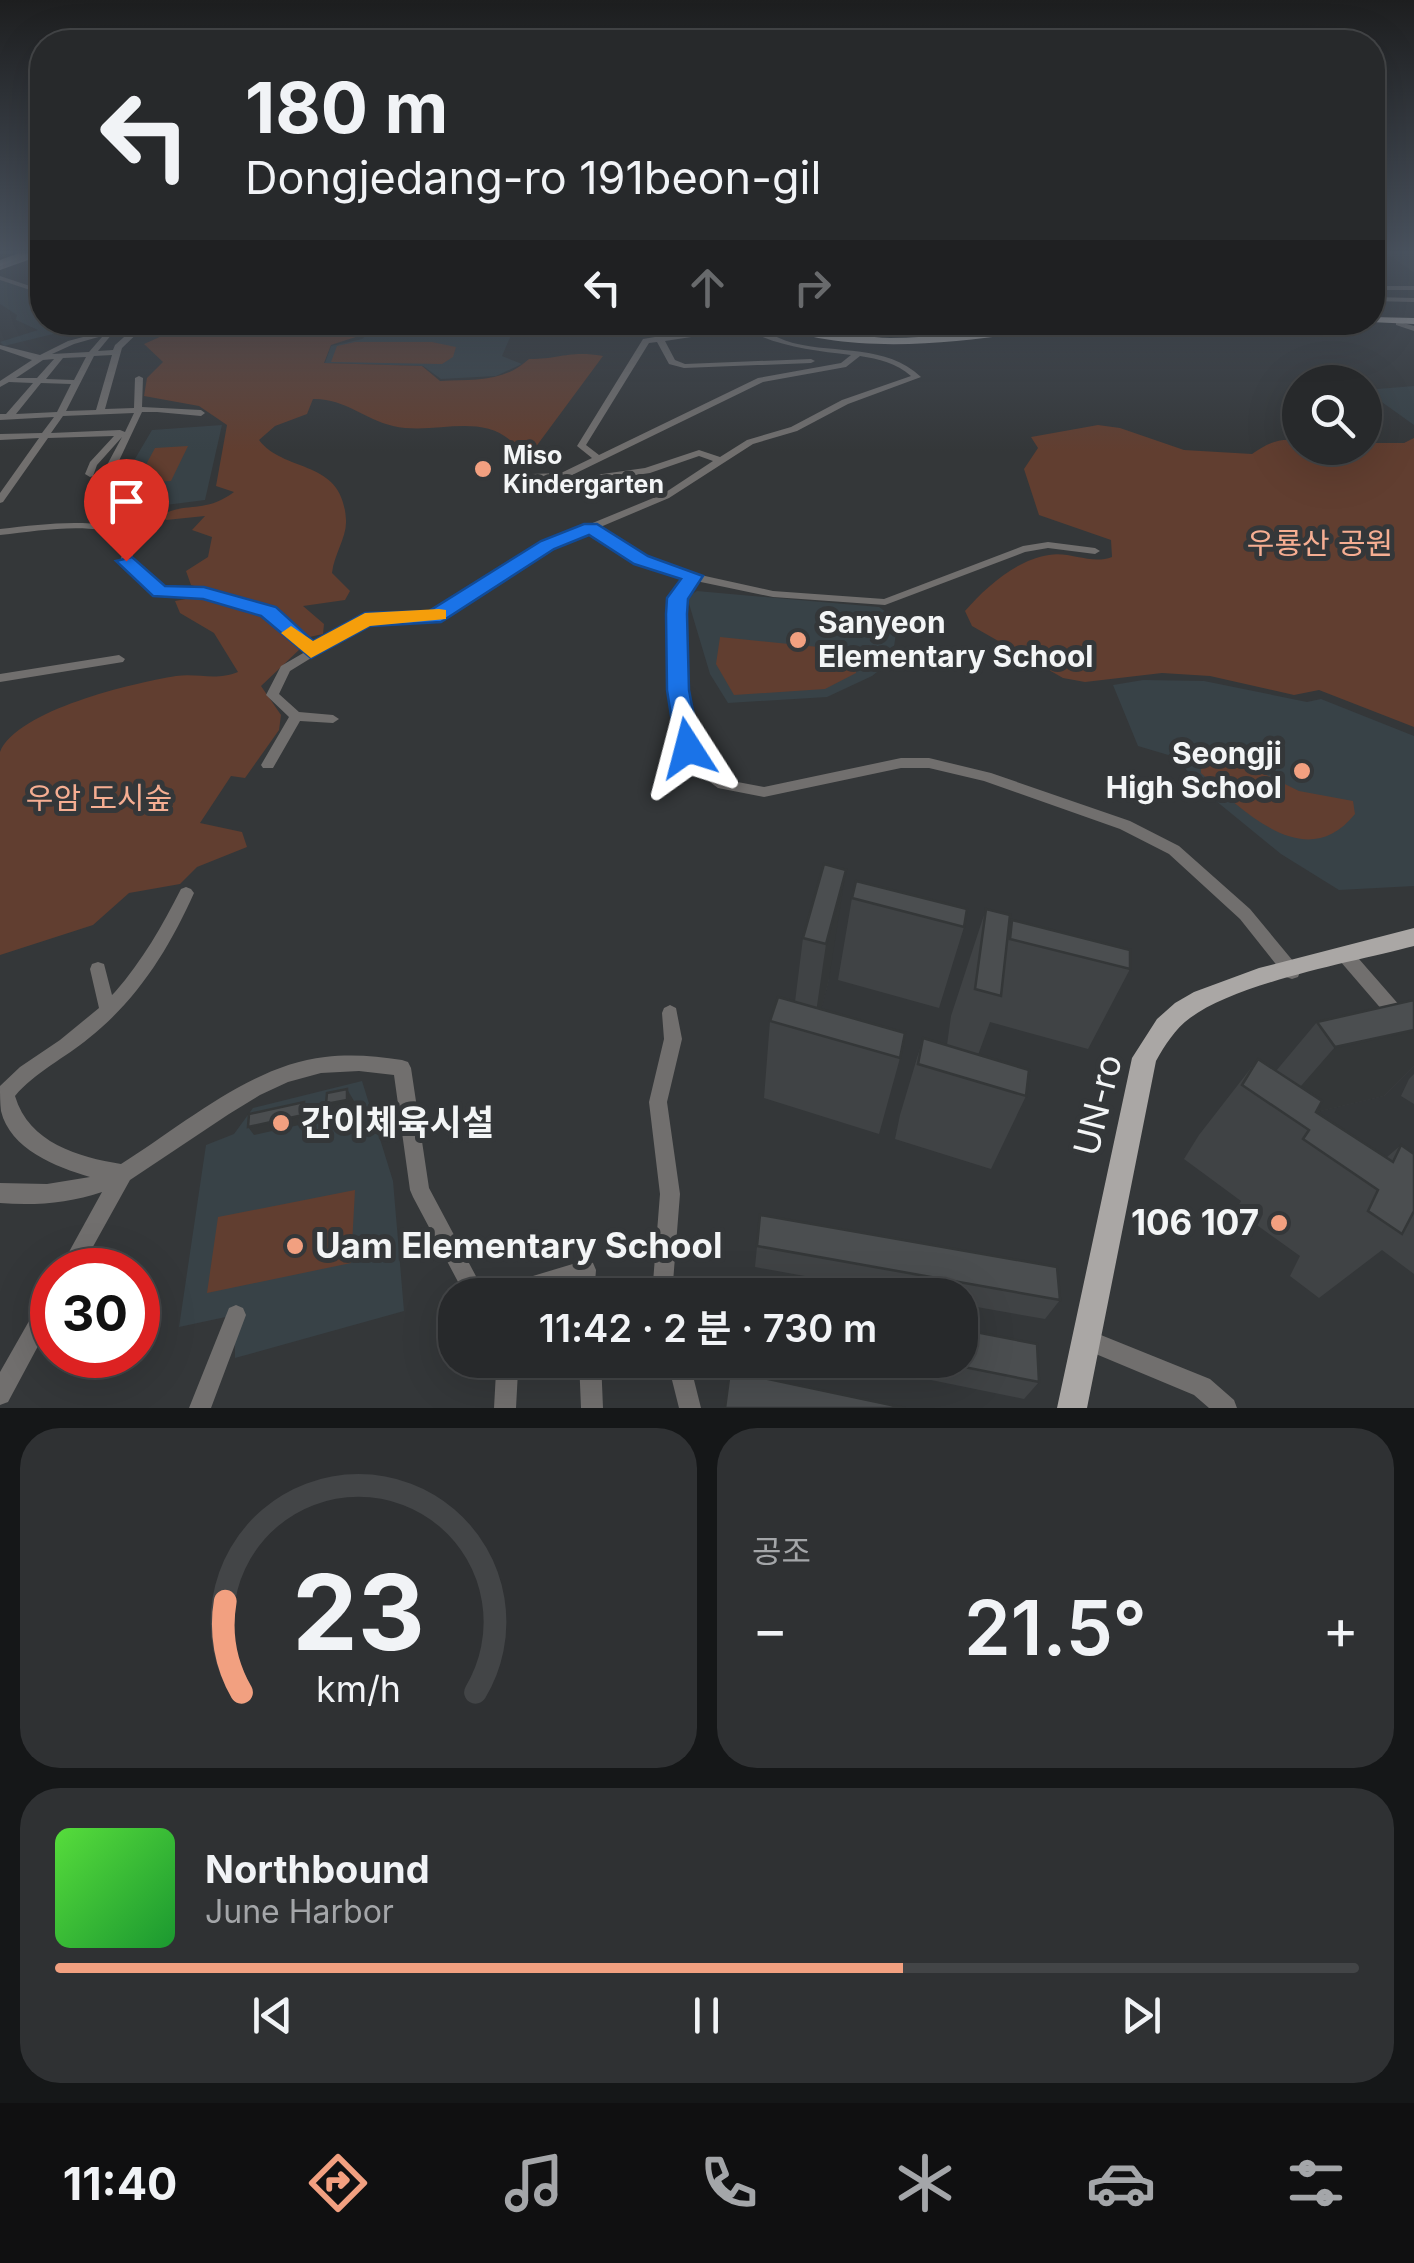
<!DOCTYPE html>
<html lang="ko">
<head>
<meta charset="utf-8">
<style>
	body { margin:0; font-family:Inter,"Noto Sans KR",sans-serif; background:#2f3133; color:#f1f3f6; height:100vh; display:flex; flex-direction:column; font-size:38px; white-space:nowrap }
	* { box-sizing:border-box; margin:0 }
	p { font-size:32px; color:#a4a6a9 }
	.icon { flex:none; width:55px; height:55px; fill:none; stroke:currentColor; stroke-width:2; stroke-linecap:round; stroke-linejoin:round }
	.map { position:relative; height:1408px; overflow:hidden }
	.side { display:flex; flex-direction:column; gap:20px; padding:20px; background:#151718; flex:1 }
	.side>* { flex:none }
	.top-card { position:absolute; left:30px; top:30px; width:1355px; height:305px; border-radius:40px; box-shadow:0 10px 40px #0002,0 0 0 2px #434547; background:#27292b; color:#f1f3f6; overflow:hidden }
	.fabs { position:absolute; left:1282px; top:365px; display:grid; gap:20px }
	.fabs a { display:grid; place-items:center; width:100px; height:100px; border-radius:50%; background:#27292b; box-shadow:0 10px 40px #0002,0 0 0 2px #434547; font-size:50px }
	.speed { position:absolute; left:30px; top:1248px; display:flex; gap:20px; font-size:50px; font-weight:700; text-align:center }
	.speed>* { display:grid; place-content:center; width:130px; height:130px; border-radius:50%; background:#27292b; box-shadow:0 10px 40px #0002,0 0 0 2px #434547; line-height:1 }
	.speed .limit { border:15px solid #d22; background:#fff; color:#111 }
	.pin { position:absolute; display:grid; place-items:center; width:85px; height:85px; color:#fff; margin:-102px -42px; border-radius:50% 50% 50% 0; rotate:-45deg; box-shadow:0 0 10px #0007 }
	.pin .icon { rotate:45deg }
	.me { position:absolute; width:110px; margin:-55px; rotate:351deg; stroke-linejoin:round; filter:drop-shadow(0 0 8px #0008) }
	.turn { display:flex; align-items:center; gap:35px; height:210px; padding:0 50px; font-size:45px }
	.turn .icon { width:130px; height:130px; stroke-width:2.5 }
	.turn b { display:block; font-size:70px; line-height:85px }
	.lanes { display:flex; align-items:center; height:95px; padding:0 50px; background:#0003; justify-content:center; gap:50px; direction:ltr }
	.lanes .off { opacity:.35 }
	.big { font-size:75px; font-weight:600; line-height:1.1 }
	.side .tile { flex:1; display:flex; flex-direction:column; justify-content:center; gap:15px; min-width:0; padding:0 35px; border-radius:40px; background:#2f3133 }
	.side .dial { align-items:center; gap:0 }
	.dial svg { height:260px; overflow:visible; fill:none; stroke:#434547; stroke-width:7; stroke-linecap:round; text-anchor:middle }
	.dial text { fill:#f1f3f6; stroke:none }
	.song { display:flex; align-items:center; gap:30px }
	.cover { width:120px; height:120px; border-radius:15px; background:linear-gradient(135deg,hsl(110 70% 55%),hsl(130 70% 35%)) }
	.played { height:10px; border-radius:5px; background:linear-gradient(90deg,#f2a080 65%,#434547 65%) }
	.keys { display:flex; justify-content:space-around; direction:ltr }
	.heat { display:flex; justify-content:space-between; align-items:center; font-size:55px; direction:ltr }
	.side .tiles { flex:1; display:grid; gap:20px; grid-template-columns:1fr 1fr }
	.tile:last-child { grid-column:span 2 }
	.trip { position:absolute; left:438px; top:1278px; width:540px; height:100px; border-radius:40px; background:#27292b; box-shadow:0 10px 40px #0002,0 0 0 2px #434547; font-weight:600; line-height:100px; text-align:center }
	.dock { display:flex; height:160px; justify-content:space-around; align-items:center; background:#101011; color:#a4a6a9 }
	.dock .icon { width:70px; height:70px }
	.dock .current { color:#f2a080 }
	.dock b { font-size:45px; color:#f1f3f6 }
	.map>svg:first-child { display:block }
	.built { fill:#384247 }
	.green { fill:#613e30 }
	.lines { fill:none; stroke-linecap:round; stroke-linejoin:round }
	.minor { fill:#716f6e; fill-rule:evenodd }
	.major { fill:#aaa7a5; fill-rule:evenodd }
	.highway { fill:#c1bcbb; fill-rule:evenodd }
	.wall { fill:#404345 }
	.shaded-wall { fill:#343738 }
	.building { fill:#4b4e50; stroke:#343738; stroke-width:2.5 }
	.route { fill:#1a73e8; stroke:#114b97; stroke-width:2.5 }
	.slow { fill:#f59e0b }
	.poi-dot { fill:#f2a080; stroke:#343739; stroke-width:4 }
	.labels { text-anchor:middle; stroke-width:10; stroke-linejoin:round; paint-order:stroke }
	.far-poi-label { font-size:25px; font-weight:bold; fill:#f3f5f6; stroke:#343739; text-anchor:start }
	.park-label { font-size:30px; fill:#f6ae92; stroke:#343739 }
	.poi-label { font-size:30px; font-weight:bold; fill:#f3f5f6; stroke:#343739; text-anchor:start }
	.near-street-label { font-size:35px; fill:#f3f5f6; stroke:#343739 }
	.near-poi-label { font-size:35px; font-weight:bold; fill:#f3f5f6; stroke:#343739; text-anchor:start }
</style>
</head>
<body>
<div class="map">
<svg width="1414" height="1408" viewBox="0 0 1414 1408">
	<rect width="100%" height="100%" fill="#343739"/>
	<path class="built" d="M0,280L42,293V322L86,326L4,346L0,342L38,330L16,320L17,315L0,304Z
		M462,327L512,333L502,356L522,364L496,376L441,379L423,366L325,363L331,346L362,339L370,332Z
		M1414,386V425L1365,390Z
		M222,425L205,500L158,506L121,500L129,469L152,430Z
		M697,591L879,607L898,620L892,660L872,676L827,697L728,703L710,674L687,597Z
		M1143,680L1204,681L1307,702L1321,699L1414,736V886L1339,890L1281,854L1210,796L1175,757L1138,746L1113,685Z
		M362,1081L393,1181L404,1311L235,1358V1315L179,1327L206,1145L234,1134L253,1108Z"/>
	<path class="green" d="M191,323H333L368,333L331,345L324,363L422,366L440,381C474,379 503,383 529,359C561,359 569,350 603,356L535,448H518C485,409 437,436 393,426C364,419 344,398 313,399L307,414L275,426L259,440C285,474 343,458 346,520C347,537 334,554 332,573L350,591L345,600L303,606L324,624L323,634L305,638L271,608L191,585L186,571L208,557L212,537L192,530L205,516L166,520L161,515C190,501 204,514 234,492L216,486L227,425L199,406L144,396L147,378L163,362L144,344Z
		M355,342H432L456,347L453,357L442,364L331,362L337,346Z
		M1098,425L1120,428L1184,450L1252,454C1268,443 1280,437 1300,441V448H1365V443H1404L1414,438V727L1319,690L1294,695L1210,676L1162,673L1085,682L1063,678L972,626L965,611C986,587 1016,560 1049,555C1070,551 1091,565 1112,557L1111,540L1039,515L1024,469L1038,448L1031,437Z
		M188,446L171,481L136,483L155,448Z
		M202,596L265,615L301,648L261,686L281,715L279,730L245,778L231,776L200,823L242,832L247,847L197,867L180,884L129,893L93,925L0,955V752C17,710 133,683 176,676C199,673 215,681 238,672L214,633L180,613L175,601Z
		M720,637L858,651L856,673L825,689L734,695L716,664Z
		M1201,743L1299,791L1353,801L1355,814C1306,875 1244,812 1201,773Z
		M355,1190L351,1263L207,1293L218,1217Z"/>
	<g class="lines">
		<path class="minor" d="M42,268V272H38V270Z
			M0,276L42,290V294L0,280Z
			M1372,286H1414V290H1372Z
			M1372,297L1414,298V302L1372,301Z
			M1396,321L1414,326V331L1396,325Z
			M115,322H122L98,351L113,350L115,345L141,322H149L122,348L105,409L134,408L135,378L139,376L143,378L142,407L201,410L205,413L201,416L157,412H142L117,465L125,488L132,491V495L118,492L107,465L122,437L97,465L93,476L90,477L85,474L90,462L114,436L48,438L3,502L0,503V493L39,438L0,440V434L42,433L54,417L0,420V414H6L33,383L9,382L0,387V381L32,360L0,349V345L40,355L68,341L102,332V336L74,344L52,354L89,352ZM112,355L96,410L66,411L94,356ZM86,357L74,380L46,379L63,358ZM54,359L37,378H16L43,360ZM41,383L71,384L57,412L16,414ZM134,413L125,432L120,430L51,433L63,416Z
			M648,322H655L662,336L706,330L720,322H729L711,334L665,341L675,360L685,364L811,359L815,361L811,363L684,368L669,364L657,342L649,343L586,445L599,455L758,378L841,363L851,355C809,350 770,346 734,322C753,322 773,338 793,343C837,354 886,344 921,377L848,404L797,431L753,444L669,498L598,528L645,558L696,574L773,591L884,599L1023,546L1048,542L1095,548L1100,551L1095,554L1048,548L1025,552L885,605L773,597L696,581L684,599V689L694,747L713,771L727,780L764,787L901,758H929L991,773L1130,821L1179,846L1250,909L1298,967L1300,972L1298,977L1292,979L1286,977L1240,919L1169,854L1120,829L984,781L929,768H901L764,797L718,788L703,777L681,748L672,689V599L687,578L637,562L589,531L552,547L437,619L368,623L290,671L279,694L299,712L333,715L339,719L333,723L300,721L273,768H263L261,765L289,717L266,695L281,666L305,652L264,613L203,596L156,594L120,561L129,536C87,522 44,530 0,535V529C48,524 92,517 139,533L140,535L131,560L163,589L204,590L272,609L313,647L361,618L430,614L544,543L663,494L713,461L699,456L650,473L589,482L548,495L521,493L509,484L531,474L561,473L592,458L577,446L643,339L655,337ZM860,356C879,359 896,363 911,376L842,400L791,427L747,440L720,457L699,450L645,468L588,476L547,489L526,488L521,485L532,480L566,478L763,382L846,367Z
			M119,655L125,659L123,662L0,682V674Z
			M186,887L191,889L194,893C169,949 137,1000 89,1038C65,1058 35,1072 15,1096C29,1143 78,1157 121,1164C182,1126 251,1065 325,1057C351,1054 376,1056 402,1060L408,1062L411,1068L429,1188L486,1295H465L413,1197L410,1190L394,1075L359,1071L321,1073L288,1082L260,1095L229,1114L130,1180L80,1270H59L102,1192C69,1203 35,1206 0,1203V1183L47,1184L90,1177C56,1167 10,1149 1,1111C0,1103 0,1094 0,1086L20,1067L60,1040L99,1008L90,969L92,964L98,962L104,964L112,995L115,992C143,960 162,926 181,889Z
			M1346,949L1352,951L1414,1022V1042L1408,1040L1340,961L1338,956L1340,951Z
			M670,1005L676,1008L682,1039L667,1102L680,1194L672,1295H652L660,1194L649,1102L664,1039L662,1013L664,1008Z
			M586,1260L593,1263L596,1270L594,1295H574L575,1284L537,1295H493L496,1288L503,1285Z
			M52,1290V1320L8,1402L0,1405V1372L45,1293Z
			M236,1305L243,1308L246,1315L211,1408H189L229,1308Z
			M1086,1329L1210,1379L1234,1400L1237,1408H1209L1194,1395L1079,1347L1075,1340L1079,1333Z
			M491,1360H513L518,1371L516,1408H494L496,1372Z
			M579,1360H601L603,1408H581Z
			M667,1360H689L701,1408H679Z"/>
		<path class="major" d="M31,253L42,255L0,270V264Z
			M1372,317L1414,318V324L1370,322H1372Z
			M767,322C808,322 848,337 890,338C953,338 1013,322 1075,322C1057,330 1034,331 1014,334C941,345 835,354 767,322Z
			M1414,928V946C1353,962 1239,982 1190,1018C1175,1029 1165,1045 1156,1061L1087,1408H1057L1132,1058L1157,1019L1175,1003L1194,992L1259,968Z"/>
		<path class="highway" d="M19,253H35L0,266V260Z"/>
	</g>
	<path class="wall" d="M1387,253H1414V272H1413Z
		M824,864L829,979L821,1009L900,1058L879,1134L764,1098L770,1021L795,1002L803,938Z
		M852,898L964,927L939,1008L838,980Z
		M986,909L1007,933L1012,920L1130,969L1088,1049L990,1022L978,1055L1026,1096L991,1169L895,1139L900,1115L923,1038L947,1045L951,1016Z
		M1414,1000V1066L1384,1096L1316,1112L1386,1158L1401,1145L1414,1154V1274L1382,1250L1319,1298L1290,1276L1300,1256L1236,1210L1241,1201L1184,1159L1199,1135L1258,1059L1276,1071L1317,1022Z
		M1414,1074V1104L1401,1096L1409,1079Z
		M757,1246L1060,1300L1045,1319L960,1304V1295H910L755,1267Z
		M833,1360H960L1039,1382L1024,1399Z"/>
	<path class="shaded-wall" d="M846,870L829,979L815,1034L813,1033L826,944Z
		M1414,1030V1066L1384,1096L1291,1118L1280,1110L1335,1047Z
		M347,1089L354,1101V1112L333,1116L326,1104Z
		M304,1102L309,1110L308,1123L254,1135L248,1127Z"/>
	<path class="building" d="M824,864L846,870L826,944L803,938Z
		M856,881L967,909L964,927L852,898Z
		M986,909L1010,915L1001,996L975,989Z
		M1012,920L1130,950V969L1010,939Z
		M778,997L905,1033L900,1058L770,1021Z
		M1414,1000V1030L1335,1047L1317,1022Z
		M923,1038L1029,1070L1026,1096L918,1064Z
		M1258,1059L1322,1101L1316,1112L1393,1162L1401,1145L1414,1154V1211L1402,1234L1368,1211L1378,1190L1303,1139L1309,1130L1242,1085Z
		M347,1089V1100L326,1104L327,1093Z
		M304,1102L303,1115L248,1127L249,1114Z
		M760,1215L1057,1267L1060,1300L757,1246Z
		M747,1288L785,1295H746Z
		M960,1329L1037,1344L1039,1382L929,1360H960Z
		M730,1371L905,1408H725Z"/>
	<linearGradient id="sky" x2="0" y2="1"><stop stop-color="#1d1e1f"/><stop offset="0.56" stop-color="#4a535f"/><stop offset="1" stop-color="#4a535f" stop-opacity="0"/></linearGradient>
	<rect width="1414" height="451" fill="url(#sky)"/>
	<path class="route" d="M584,524H597L648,556L703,576L688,599L687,614L689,690L700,748L696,754L688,757L676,748L667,690L666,614L667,598L681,579L634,564L589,535L554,549L441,622L370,626L311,658L261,616L203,599L153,596L116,561L132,557L165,586L204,587L276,607L313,641L365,613L429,611L541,541Z"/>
	<path class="slow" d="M439,609L446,610V619L370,626L311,658L281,633L291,626L313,641L365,613Z"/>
	<g class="poi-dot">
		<circle cx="483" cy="469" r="10"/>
		<circle cx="798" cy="640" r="10"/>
		<circle cx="1302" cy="771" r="10"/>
		<circle cx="281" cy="1123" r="10"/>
		<circle cx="1279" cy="1223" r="10"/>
		<circle cx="295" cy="1246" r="10"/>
	</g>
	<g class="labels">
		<g class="far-poi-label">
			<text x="503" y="464">Miso<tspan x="503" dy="29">Kindergarten</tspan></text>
		</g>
		<g class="park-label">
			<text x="1320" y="554">우룡산 공원</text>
			<text x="99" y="809">우암 도시숲</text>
		</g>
		<g class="poi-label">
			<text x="818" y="633">Sanyeon<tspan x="818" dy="34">Elementary School</tspan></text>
			<text x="1282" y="764" text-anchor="end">Seongji<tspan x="1282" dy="34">High School</tspan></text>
		</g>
		<g class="near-street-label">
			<text transform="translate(1098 1105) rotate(-76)" y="12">UN-ro</text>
		</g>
		<g class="near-poi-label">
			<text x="301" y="1135">간이체육시설</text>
			<text x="1259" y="1235" text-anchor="end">106 107</text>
			<text x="315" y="1258">Uam Elementary School</text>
		</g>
	</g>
</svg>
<div class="fabs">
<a><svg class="icon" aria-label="search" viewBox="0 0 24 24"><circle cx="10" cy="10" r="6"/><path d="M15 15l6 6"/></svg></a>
</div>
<div class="speed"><div class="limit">30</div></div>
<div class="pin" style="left:126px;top:561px;background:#d93025"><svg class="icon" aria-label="arrive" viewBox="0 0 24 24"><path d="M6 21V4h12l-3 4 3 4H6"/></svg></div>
<svg class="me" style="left:688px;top:748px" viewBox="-20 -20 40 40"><path d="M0-17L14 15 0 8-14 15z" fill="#1a73e8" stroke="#fff" stroke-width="4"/></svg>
<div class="trip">11:42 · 2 분 · 730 m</div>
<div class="top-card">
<div class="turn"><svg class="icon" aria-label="left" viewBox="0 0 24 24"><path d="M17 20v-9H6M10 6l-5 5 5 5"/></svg><div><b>180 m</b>Dongjedang-ro 191beon-gil</div></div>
<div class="lanes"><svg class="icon" aria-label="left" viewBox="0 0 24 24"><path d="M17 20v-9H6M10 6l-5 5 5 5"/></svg><svg class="icon off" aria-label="ahead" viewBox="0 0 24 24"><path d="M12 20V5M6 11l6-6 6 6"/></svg><svg class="icon off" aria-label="right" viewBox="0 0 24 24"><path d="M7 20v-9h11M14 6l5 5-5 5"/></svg></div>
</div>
</div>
<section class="side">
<div class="tiles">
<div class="tile dial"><svg viewBox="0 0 100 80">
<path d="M14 69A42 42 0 1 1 86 69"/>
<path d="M14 69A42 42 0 0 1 9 41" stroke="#f2a080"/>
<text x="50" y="56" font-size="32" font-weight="700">23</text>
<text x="50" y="72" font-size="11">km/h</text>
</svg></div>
<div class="tile"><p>공조</p>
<div class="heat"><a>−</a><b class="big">21.5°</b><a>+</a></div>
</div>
<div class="tile">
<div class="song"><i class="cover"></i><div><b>Northbound</b><p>June Harbor</p></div></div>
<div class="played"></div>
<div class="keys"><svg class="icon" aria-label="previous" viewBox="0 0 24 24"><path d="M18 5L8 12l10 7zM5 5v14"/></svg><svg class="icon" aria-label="pause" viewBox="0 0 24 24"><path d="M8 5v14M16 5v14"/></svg><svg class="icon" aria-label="next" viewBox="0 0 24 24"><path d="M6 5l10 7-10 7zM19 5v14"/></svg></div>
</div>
</div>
</section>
<nav class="dock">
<b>11:40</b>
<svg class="icon current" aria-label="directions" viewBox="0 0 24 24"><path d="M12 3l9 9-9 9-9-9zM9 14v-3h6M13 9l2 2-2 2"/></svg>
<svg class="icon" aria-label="music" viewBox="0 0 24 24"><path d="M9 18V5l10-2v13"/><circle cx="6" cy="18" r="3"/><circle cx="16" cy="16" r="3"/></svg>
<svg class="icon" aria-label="phone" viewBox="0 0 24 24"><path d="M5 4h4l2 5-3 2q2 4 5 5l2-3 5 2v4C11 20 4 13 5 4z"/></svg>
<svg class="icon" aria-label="climate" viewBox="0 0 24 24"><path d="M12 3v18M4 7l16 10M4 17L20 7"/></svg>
<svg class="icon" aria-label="car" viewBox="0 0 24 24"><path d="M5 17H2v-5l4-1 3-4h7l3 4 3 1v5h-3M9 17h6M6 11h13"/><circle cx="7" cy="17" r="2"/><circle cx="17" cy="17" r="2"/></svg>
<svg class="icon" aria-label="filters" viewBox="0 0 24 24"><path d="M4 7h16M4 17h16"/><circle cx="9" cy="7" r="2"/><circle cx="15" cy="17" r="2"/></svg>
</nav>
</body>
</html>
